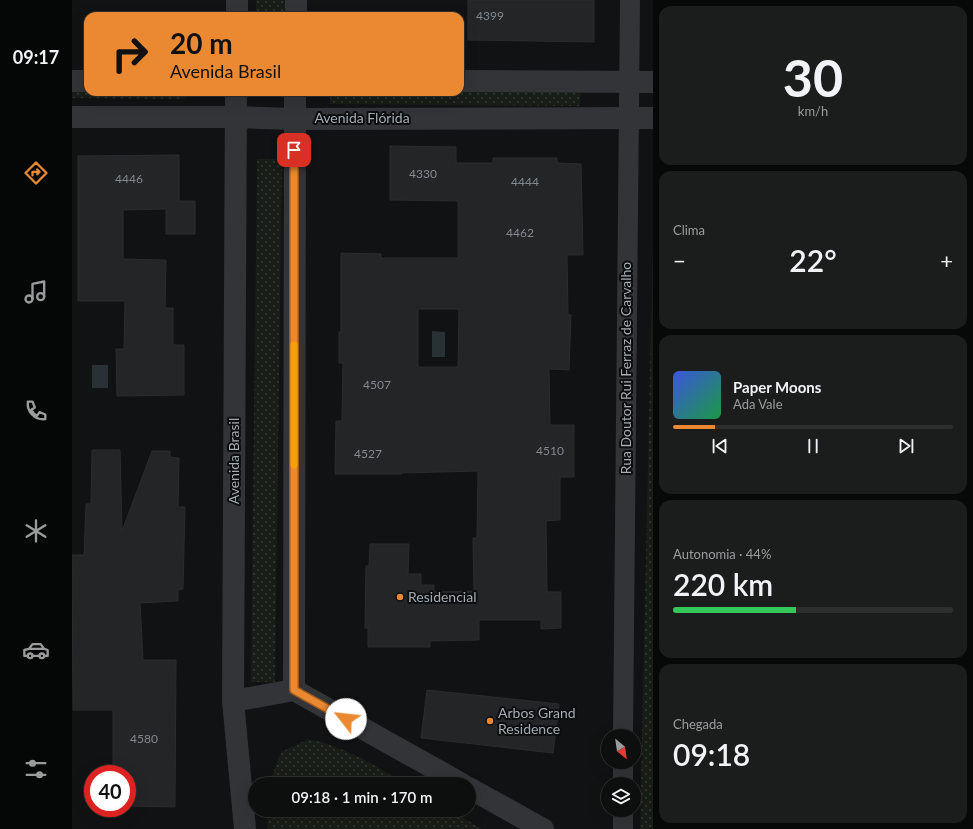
<!DOCTYPE html>
<html lang="pt">
<head>
<meta charset="utf-8">
<style>
	body { margin:0; font-family:Lato,sans-serif; background:#1b1c1c; color:#f1f3f6; height:100vh; display:flex; flex-direction:column; font-size:15px; white-space:nowrap }
	* { box-sizing:border-box; margin:0 }
	p { font-size:13px; color:#9a9c9e }
	.icon { flex:none; width:22px; height:22px; fill:none; stroke:currentColor; stroke-width:2; stroke-linecap:round; stroke-linejoin:round }
	.map { position:relative; flex:1; overflow:hidden }
	.drawer { display:flex; flex-direction:column; gap:6px; padding:6px; background:#070808; width:320px }
	.drawer>* { flex:none }
	.banner { position:absolute; left:12px; top:12px; width:380px; height:84px; border-radius:12px; box-shadow:0 4px 16px #0002,0 0 0 1px #2d2e2e; background:#eb8932; color:#111; overflow:hidden }
	.needle { width:26px; rotate:151deg }
	.controls { position:absolute; left:529px; top:729px; display:grid; gap:8px }
	.controls a { display:grid; place-items:center; width:40px; height:40px; border-radius:50%; background:#0d0e0e; box-shadow:0 4px 16px #0002,0 0 0 1px #2d2e2e; font-size:20px }
	.speed { position:absolute; left:12px; top:765px; display:flex; gap:8px; font-size:20px; font-weight:700; text-align:center }
	.speed>* { display:grid; place-content:center; width:52px; height:52px; border-radius:50%; background:#0d0e0e; box-shadow:0 4px 16px #0002,0 0 0 1px #2d2e2e; line-height:1 }
	.speed .limit { border:6px solid #d22; background:#fff; color:#111 }
	.pin { position:absolute; display:grid; place-items:center; width:34px; height:34px; color:#fff; margin:-17px; border-radius:8px; box-shadow:0 2px 6px #0006 }
	.me { position:absolute; width:44px; margin:-22px; rotate:299deg; stroke-linejoin:round; filter:drop-shadow(0 0 3px #0008) }
	.turn { display:flex; align-items:center; gap:14px; height:84px; padding:0 20px; font-size:18px }
	.turn .icon { width:52px; height:52px; stroke-width:2.5 }
	.turn b { display:block; font-size:28px; line-height:34px }
	.big { font-size:30px; font-weight:600; line-height:1.1 }
	.drawer .widget { flex:1; display:flex; flex-direction:column; justify-content:center; gap:6px; min-width:0; padding:0 14px; border-radius:12px; background:#1b1c1c }
	.drawer .dial { align-items:center; gap:0 }
	.dial b { font-size:52px; line-height:1 }
	.song { display:flex; align-items:center; gap:12px }
	.cover { width:48px; height:48px; border-radius:6px; background:linear-gradient(135deg,hsl(230 70% 55%),hsl(140 70% 35%)) }
	.played { height:4px; border-radius:2px; background:linear-gradient(90deg,#eb8932 15%,#2d2e2e 15%) }
	.keys { display:flex; justify-content:space-around; direction:ltr }
	.heat { display:flex; justify-content:space-between; align-items:center; font-size:22px; direction:ltr }
	.charge { height:6px; border-radius:3px; background:linear-gradient(90deg,#34c759 44%,#2d2e2e 0) }
	.trip { position:absolute; left:176px; top:777px; width:228px; height:40px; border-radius:20px; background:#0d0e0e; box-shadow:0 4px 16px #0002,0 0 0 1px #2d2e2e; font-weight:600; line-height:40px; text-align:center }
	main { display:flex; flex:1; min-height:0 }
	.menu { display:flex; flex-direction:column; width:72px; justify-content:space-around; align-items:center; background:#050606; color:#9a9c9e }
	.menu .icon { width:28px; height:28px }
	.menu .active { color:#eb8932 }
	.menu b { font-size:18px; color:#f1f3f6 }
	.map>svg:first-child { display:block }
	.grass { fill:url(#grass-dots) }
	.water { fill:#283236 }
	.building { fill:#242527; stroke:#2b2c2f; fill-rule:evenodd }
	.lines { fill:none; stroke-linecap:round; stroke-linejoin:round }
	.minor { stroke:#333438; stroke-width:20 }
	.tertiary { stroke:#333438; stroke-width:22 }
	.route-casing { stroke:#995920; stroke-width:10 }
	.route { stroke:#eb8932; stroke-width:7 }
	.slow { stroke:#f59e0b; stroke-width:7 }
	.poi-dot { fill:#eb8932; stroke:#0c0d0e; stroke-width:1.5 }
	.labels { text-anchor:middle; stroke-width:4; stroke-linejoin:round; paint-order:stroke }
	.number-label { font-size:12px; fill:#82898f }
	.street-label { font-size:14px; fill:#a3abb3; stroke:#0c0d0e }
	.poi-label { font-size:14px; fill:#a3abb3; stroke:#0c0d0e; text-anchor:start }
</style>
</head>
<body>
<main>
<nav class="menu">
<b>09:17</b>
<svg class="icon active" aria-label="directions" viewBox="0 0 24 24"><path d="M12 3l9 9-9 9-9-9zM9 14v-3h6M13 9l2 2-2 2"/></svg>
<svg class="icon" aria-label="music" viewBox="0 0 24 24"><path d="M9 18V5l10-2v13"/><circle cx="6" cy="18" r="3"/><circle cx="16" cy="16" r="3"/></svg>
<svg class="icon" aria-label="phone" viewBox="0 0 24 24"><path d="M5 4h4l2 5-3 2q2 4 5 5l2-3 5 2v4C11 20 4 13 5 4z"/></svg>
<svg class="icon" aria-label="climate" viewBox="0 0 24 24"><path d="M12 3v18M4 7l16 10M4 17L20 7"/></svg>
<svg class="icon" aria-label="car" viewBox="0 0 24 24"><path d="M5 17H2v-5l4-1 3-4h7l3 4 3 1v5h-3M9 17h6M6 11h13"/><circle cx="7" cy="17" r="2"/><circle cx="17" cy="17" r="2"/></svg>
<svg class="icon" aria-label="filters" viewBox="0 0 24 24"><path d="M4 7h16M4 17h16"/><circle cx="9" cy="7" r="2"/><circle cx="15" cy="17" r="2"/></svg>
</nav>
<div class="map">
<svg width="581" height="829" viewBox="0 0 581 829">
	<defs>
		<pattern id="grass-dots" width="8" height="8" patternUnits="userSpaceOnUse"><rect width="8" height="8" fill="#181d18"/><path d="M2 2h.1M6 6h.1" fill="none" stroke="#363b37" stroke-width="1.8" stroke-linecap="round"/></pattern>
	</defs>
	<rect width="100%" height="100%" fill="#111213"/>
	<path class="grass" d="M184,0H216V16H184Z
		M0,85L16,92H113V99L0,98Z
		M509,91L508,106L258,104V92Z
		M185,159H210L203,682H179Z
		M581,237V829H568Z
		M237,739C275,748 301,764 334,784H197L209,752Z
		M196,810H378L410,829H195Z"/>
	<path class="water" d="M360,331L373,332V357H360Z
		M20,365H36V388H20Z"/>
	<path class="building" d="M396,0H522V42L396,40Z
		M318,146L384,147V163H421V158H485V163L509,164L511,255H495L496,315H499L497,370L477,369L478,425H502V477H488V520L474,521L475,592H489V628L469,629V620H407V640L358,641V647H296V628H293L294,566H297L298,544H337L336,574H349V585H362V592L402,591L401,538H405L406,471L329,473V474H263L264,421H270L271,363H267V332H269V253L309,254V258H385L386,256V201L318,200ZM346,309H387L386,367H346Z
		M107,155V201H123V234H94V209L51,210V259L94,260L93,308H101V345H112V395L45,396L44,349H52L53,301H6V156Z
		M20,450H48L50,531L80,451H98V457L107,458L106,507H113L111,589L106,590V601L68,603L71,660H104L103,807L55,806V774H41V710H1L0,555H12L14,504H19Z
		M355,690L487,704L481,753L349,738Z"/>
	<g class="lines">
		<path class="minor" d="M551,736L558,0
			M551,784V762
			M551,829V810"/>
		<path class="tertiary" d="M165,16V0
			M224,16V0
			M0,81H16
			M388,81L581,82
			M164,92L161,701L173,829
			M0,117H163L222,119L581,118
			M222,690L223,92
			M161,701L222,690L390,784
			M397,788L471,829"/>
	</g>
	<g class="lines">
		<g class="route-casing">
			<path id="route" d="M222,150V690L274,719"/>
		</g>
		<use href="#route" class="route"/>
		<path class="slow" d="M222,465V345"/>
	</g>
	<g class="poi-dot">
		<circle cx="328" cy="597" r="4"/>
		<circle cx="418" cy="721" r="4"/>
	</g>
	<g class="labels">
		<g class="number-label">
			<text x="418" y="20">4399</text>
			<text x="351" y="178">4330</text>
			<text x="57" y="183">4446</text>
			<text x="453" y="186">4444</text>
			<text x="448" y="237">4462</text>
			<text x="305" y="389">4507</text>
			<text x="478" y="455">4510</text>
			<text x="296" y="458">4527</text>
			<text x="72" y="743">4580</text>
		</g>
		<g class="street-label">
			<text x="290" y="123">Avenida Flórida</text>
			<text transform="translate(554 368) rotate(-90)" y="5">Rua Doutor Rui Ferraz de Carvalho</text>
			<text transform="translate(162 461) rotate(-90)" y="5">Avenida Brasil</text>
		</g>
		<g class="poi-label">
			<text x="336" y="602">Residencial</text>
			<text x="426" y="718">Arbos Grand<tspan x="426" dy="16">Residence</tspan></text>
		</g>
	</g>
</svg>
<div class="controls">
<a><svg class="needle" viewBox="-14 -14 28 28"><path d="M0-13l5 13h-10z" fill="#e53935"/><path d="M0 13l5-13h-10z" fill="#9a9c9e"/></svg></a>
<a><svg class="icon" aria-label="layers" viewBox="0 0 24 24"><path d="M12 4l9 5-9 5-9-5zM3 14l9 5 9-5"/></svg></a>
</div>
<div class="speed"><div class="limit">40</div></div>
<div class="pin" style="left:222px;top:150px;background:#d93025"><svg class="icon" aria-label="arrive" viewBox="0 0 24 24"><path d="M6 21V4h12l-3 4 3 4H6"/></svg></div>
<svg class="me" style="left:274px;top:719px" viewBox="-20 -20 40 40"><circle r="19" fill="#fff"/><path d="M0-13L10 11 0 6-10 11z" fill="#eb8932"/></svg>
<div class="trip">09:18 · 1 min · 170 m</div>
<div class="banner">
<div class="turn"><svg class="icon" aria-label="right" viewBox="0 0 24 24"><path d="M7 20v-9h11M14 6l5 5-5 5"/></svg><div><b>20 m</b>Avenida Brasil</div></div>
</div>
</div>
<section class="drawer">
<div class="widget dial"><b>30</b><p>km/h</p></div>
<div class="widget"><p>Clima</p>
<div class="heat"><a>−</a><b class="big">22°</b><a>+</a></div>
</div>
<div class="widget">
<div class="song"><i class="cover"></i><div><b>Paper Moons</b><p>Ada Vale</p></div></div>
<div class="played"></div>
<div class="keys"><svg class="icon" aria-label="previous" viewBox="0 0 24 24"><path d="M18 5L8 12l10 7zM5 5v14"/></svg><svg class="icon" aria-label="pause" viewBox="0 0 24 24"><path d="M8 5v14M16 5v14"/></svg><svg class="icon" aria-label="next" viewBox="0 0 24 24"><path d="M6 5l10 7-10 7zM19 5v14"/></svg></div>
</div>
<div class="widget"><p>Autonomia · 44%</p><b class="big">220 km</b><div class="charge"></div></div>
<div class="widget"><p>Chegada</p><b class="big">09:18</b></div>
</section>
</main>
</body>
</html>
